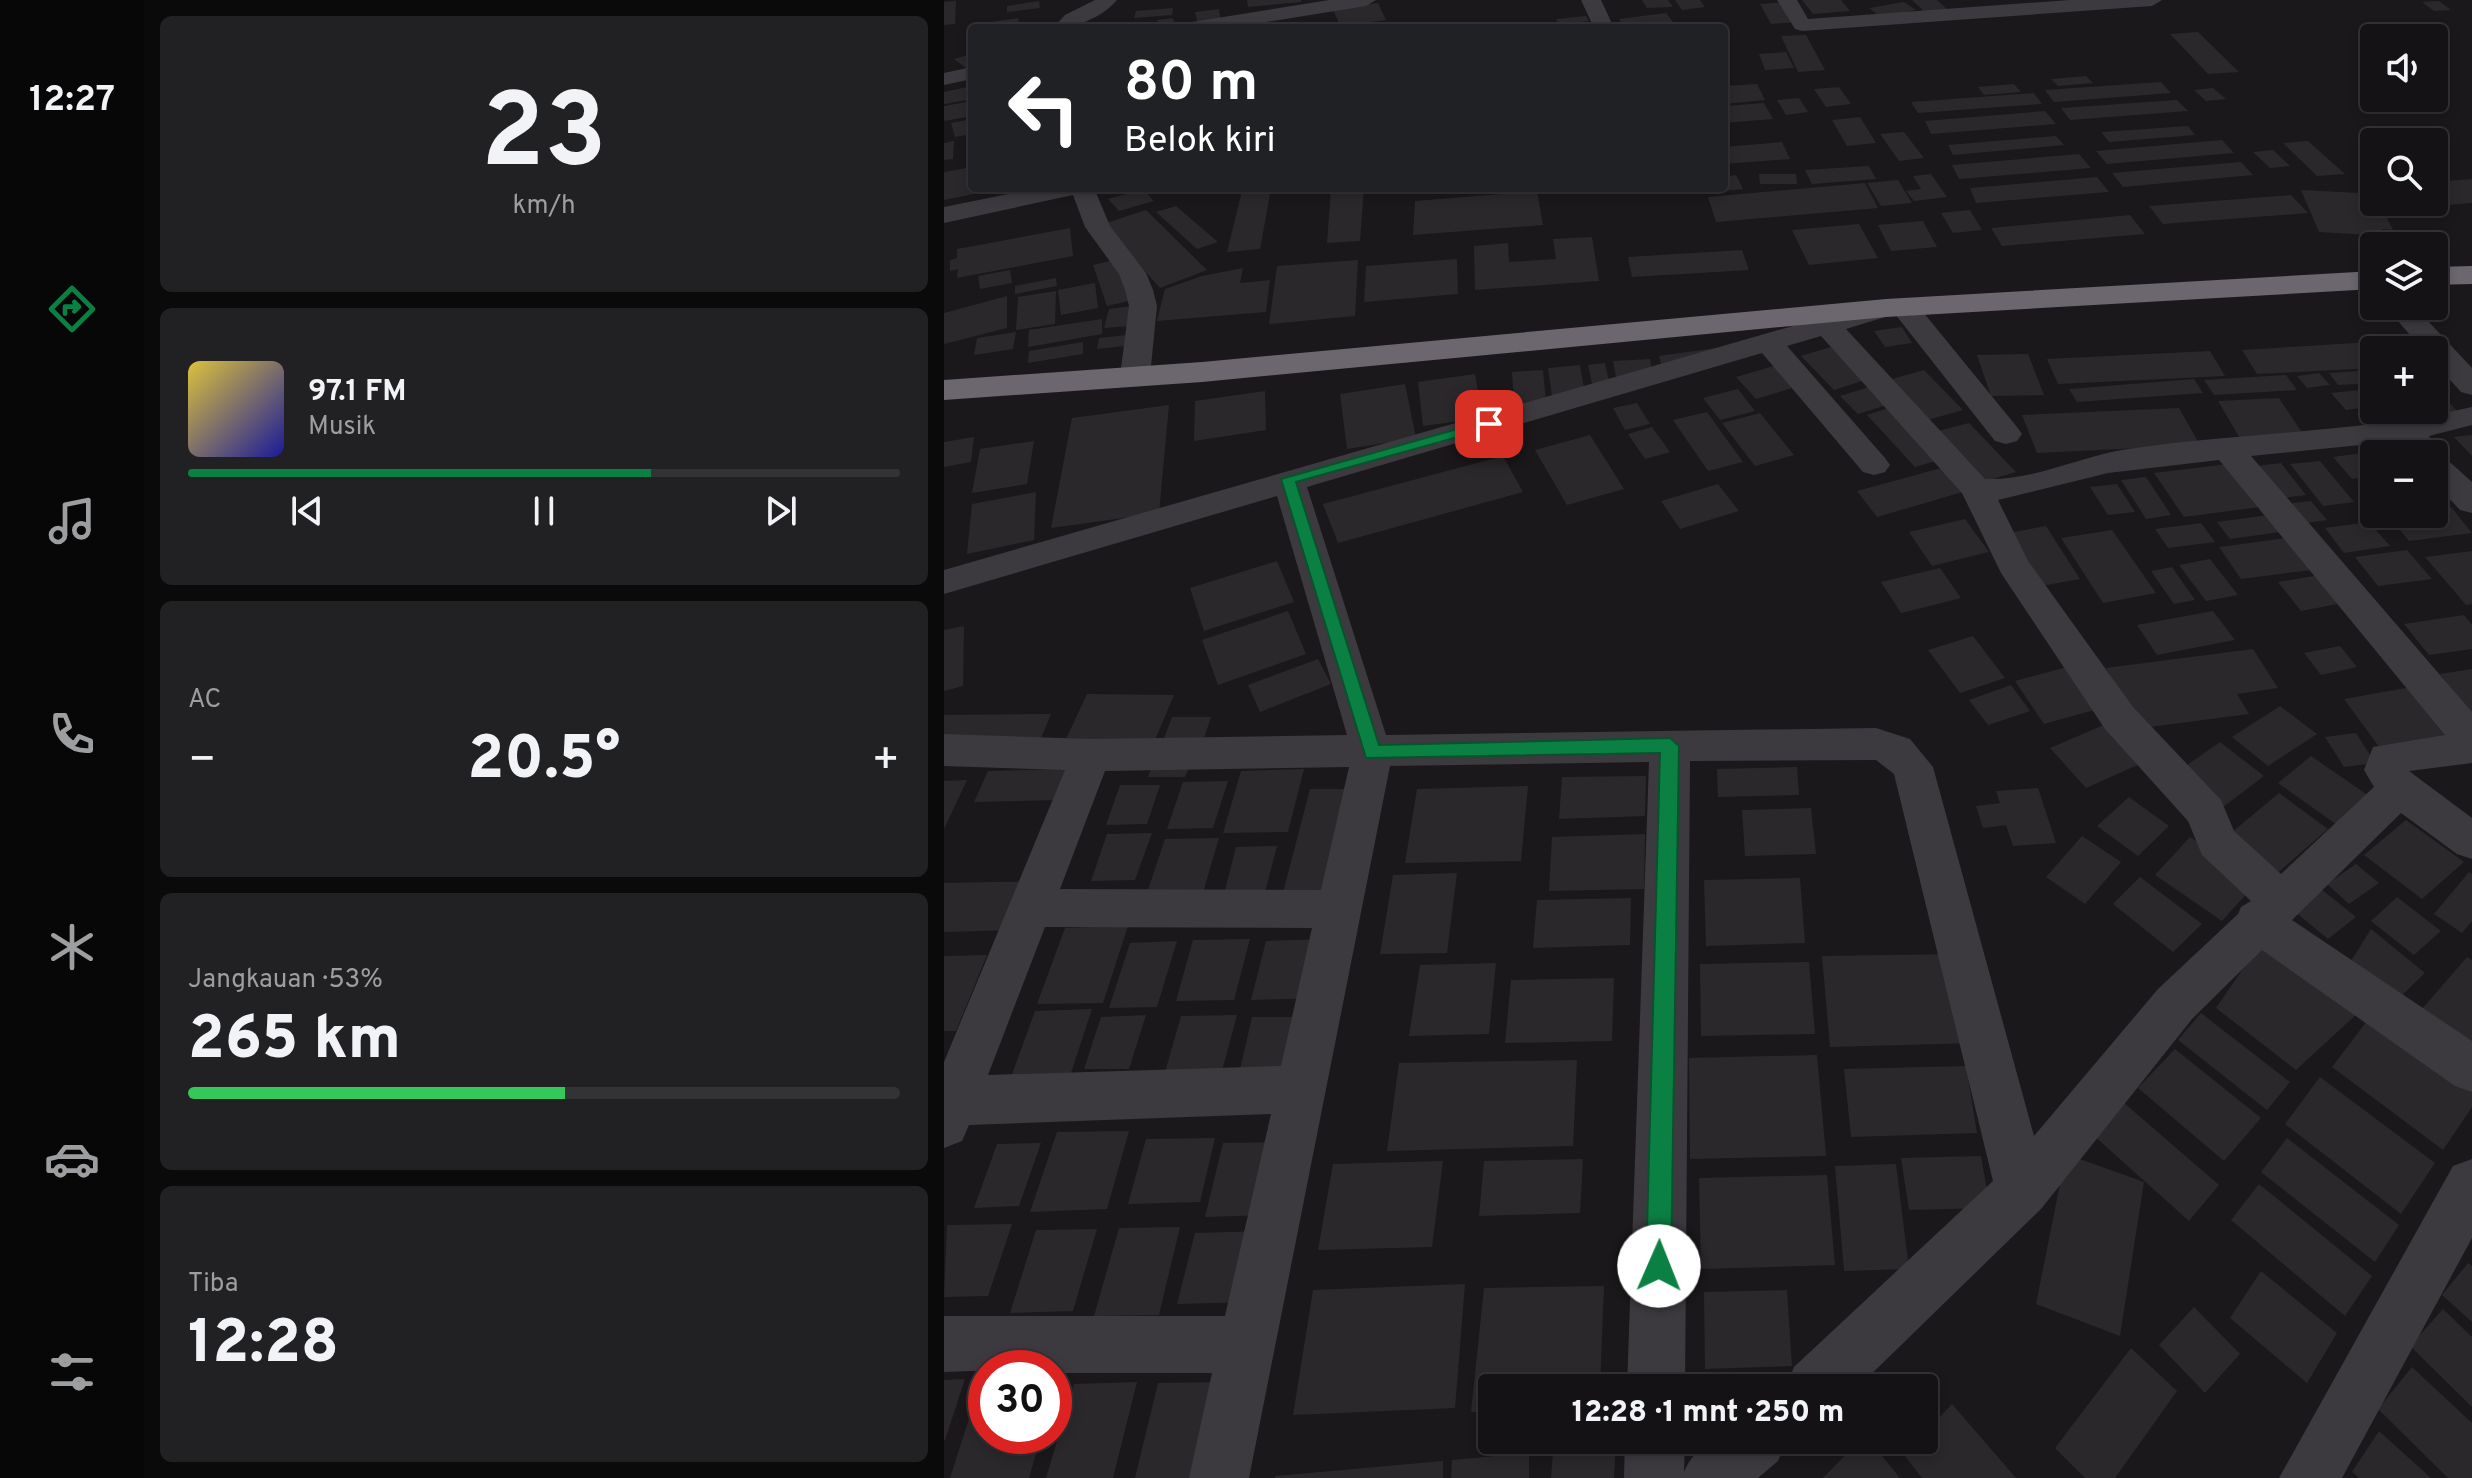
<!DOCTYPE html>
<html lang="id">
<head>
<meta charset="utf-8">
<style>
	body { margin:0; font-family:Overpass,sans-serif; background:#212022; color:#f1f3f6; height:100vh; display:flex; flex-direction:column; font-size:30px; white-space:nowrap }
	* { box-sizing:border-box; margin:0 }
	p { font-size:26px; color:#9d9ea0 }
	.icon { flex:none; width:44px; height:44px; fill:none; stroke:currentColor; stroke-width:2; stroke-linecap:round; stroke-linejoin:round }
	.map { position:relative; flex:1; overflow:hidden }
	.drawer { display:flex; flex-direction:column; gap:16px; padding:16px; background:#0b0a0b; width:800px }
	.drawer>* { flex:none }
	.top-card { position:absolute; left:24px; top:24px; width:760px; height:168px; border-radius:8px; box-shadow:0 4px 12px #0003,0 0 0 2px #333234; background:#202124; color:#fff; overflow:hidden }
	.tools { position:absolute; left:1416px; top:24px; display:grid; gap:16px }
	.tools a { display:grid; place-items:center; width:88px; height:88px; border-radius:8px; background:#141214; box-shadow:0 4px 12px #0003,0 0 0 2px #333234; font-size:40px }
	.speed { position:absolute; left:24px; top:1350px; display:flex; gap:16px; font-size:40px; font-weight:700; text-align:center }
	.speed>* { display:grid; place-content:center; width:104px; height:104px; border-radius:50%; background:#141214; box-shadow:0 4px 12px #0003,0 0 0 2px #333234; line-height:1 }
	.speed .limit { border:12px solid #d22; background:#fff; color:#111 }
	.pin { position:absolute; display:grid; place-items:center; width:68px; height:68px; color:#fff; margin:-34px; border-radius:16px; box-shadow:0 4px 12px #0006 }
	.me { position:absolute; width:88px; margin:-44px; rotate:1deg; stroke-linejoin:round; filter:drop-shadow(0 0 6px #0008) }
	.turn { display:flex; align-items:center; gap:28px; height:168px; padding:0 24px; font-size:36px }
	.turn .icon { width:104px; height:104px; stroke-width:2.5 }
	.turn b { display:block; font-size:56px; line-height:68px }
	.big { font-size:60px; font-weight:800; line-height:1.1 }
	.drawer .tile { flex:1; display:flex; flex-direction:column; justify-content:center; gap:12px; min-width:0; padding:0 28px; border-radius:12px; background:#212022 }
	.drawer .dial { align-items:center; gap:0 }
	.dial b { font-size:104px; line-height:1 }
	.song { display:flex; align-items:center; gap:24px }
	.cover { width:96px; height:96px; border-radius:12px; background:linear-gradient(135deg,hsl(50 70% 55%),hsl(240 70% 35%)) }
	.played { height:8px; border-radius:4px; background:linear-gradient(90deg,#0b8043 65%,#333234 65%) }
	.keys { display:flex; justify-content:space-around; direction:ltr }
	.heat { display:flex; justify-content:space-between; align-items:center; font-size:44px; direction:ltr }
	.charge { height:12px; border-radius:6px; background:linear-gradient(90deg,#34c759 53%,#333234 0) }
	.trip { position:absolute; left:534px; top:1374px; width:460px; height:80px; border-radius:8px; background:#141214; box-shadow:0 4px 12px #0003,0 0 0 2px #333234; font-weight:800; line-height:80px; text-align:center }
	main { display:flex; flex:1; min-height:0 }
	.dock { display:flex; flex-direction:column; width:144px; justify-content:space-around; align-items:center; background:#080708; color:#9d9ea0 }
	.dock .icon { width:56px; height:56px }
	.dock .selected { color:#0b8043 }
	.dock b { font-size:36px; color:#f1f3f6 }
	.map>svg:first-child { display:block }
	.building { fill:#2b282b }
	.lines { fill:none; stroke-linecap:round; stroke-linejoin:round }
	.street { fill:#3d3a3f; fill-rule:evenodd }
	.highway { fill:#6c666f; fill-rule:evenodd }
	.route { fill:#0b8043; stroke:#07532c; stroke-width:2 }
</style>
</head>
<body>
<main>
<nav class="dock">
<b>12:27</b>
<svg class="icon selected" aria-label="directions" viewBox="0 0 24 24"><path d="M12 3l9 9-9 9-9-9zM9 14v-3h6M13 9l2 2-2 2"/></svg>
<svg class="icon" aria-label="music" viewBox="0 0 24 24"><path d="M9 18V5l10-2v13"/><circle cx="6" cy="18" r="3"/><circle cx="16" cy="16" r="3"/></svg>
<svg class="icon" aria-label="phone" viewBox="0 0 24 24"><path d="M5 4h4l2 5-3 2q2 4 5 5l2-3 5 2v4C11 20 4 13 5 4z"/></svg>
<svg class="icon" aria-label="climate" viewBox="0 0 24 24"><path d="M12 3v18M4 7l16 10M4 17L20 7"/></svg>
<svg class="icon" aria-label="car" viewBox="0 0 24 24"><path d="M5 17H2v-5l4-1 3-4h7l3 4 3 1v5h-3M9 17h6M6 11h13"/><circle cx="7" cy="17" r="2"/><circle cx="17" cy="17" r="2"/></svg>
<svg class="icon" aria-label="filters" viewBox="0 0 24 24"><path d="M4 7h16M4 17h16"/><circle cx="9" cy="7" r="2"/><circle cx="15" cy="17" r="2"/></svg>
</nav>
<section class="drawer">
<div class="tile dial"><b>23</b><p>km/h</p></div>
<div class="tile">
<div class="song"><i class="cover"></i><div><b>97.1 FM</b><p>Musik</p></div></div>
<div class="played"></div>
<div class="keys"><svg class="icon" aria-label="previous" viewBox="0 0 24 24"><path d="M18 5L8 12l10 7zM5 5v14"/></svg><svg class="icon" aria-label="pause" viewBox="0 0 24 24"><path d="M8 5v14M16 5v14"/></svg><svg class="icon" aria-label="next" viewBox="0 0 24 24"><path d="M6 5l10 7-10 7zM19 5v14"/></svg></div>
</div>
<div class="tile"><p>AC</p>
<div class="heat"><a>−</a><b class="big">20.5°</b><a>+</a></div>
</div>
<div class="tile"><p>Jangkauan · 53%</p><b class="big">265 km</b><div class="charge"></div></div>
<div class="tile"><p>Tiba</p><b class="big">12:28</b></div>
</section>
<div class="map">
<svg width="1528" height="1478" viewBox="0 0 1528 1478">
	<rect width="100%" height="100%" fill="#1a181a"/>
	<path class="building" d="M303,0H357V2L304,7Z
		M698,0H724L729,7L703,8Z
		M731,0H756L761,7L738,10Z
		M858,0H897L906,11L869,14Z
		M968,0H993L1005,11L983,14Z
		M12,1L11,24L0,25V2Z
		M95,1L96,8L63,12V6Z
		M1495,1L1507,10L1490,11L1478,2Z
		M841,2L853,22L827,24L816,4Z
		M960,2L972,10L937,17L925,8Z
		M434,3L442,20L396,26L389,9Z
		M229,8L228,15L190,18L192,11Z
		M275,9L277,22L254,24L251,12Z
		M722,13L734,28H681L675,19Z
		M642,16L645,21L615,25L612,19Z
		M74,18L76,28H43L41,23Z
		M229,18L231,27L215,28L213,20Z
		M1254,32L1295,72L1264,74L1226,34Z
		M862,35L881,70L854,72L837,36Z
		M842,52L850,68L821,70L815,54Z
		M28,54L26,71L10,59Z
		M1142,76L1149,83L1114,86L1107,79Z
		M1217,82L1227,93L1110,102L1101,90Z
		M813,84L821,100L780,104V86Z
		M1070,84L1077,92L1040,95L1034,87Z
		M28,86V99L0,104V92Z
		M895,87L907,104L882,107L870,89Z
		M1269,88L1282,99L1262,101L1250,90Z
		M1090,93L1098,104L974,113L967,102Z
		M855,98L864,112L842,115L833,100Z
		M1233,100L1244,111L1126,120L1117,108Z
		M28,101V116L0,121V106Z
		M820,103L829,119L780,123V106Z
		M1101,111L1112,124L987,134L981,121Z
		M916,117L932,143L903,146L888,120Z
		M28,119V134L11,137L7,123Z
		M1244,126L1251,135L1165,142L1157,132Z
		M960,132L980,158L955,161L936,134Z
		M1112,136L1120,145L1009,155L1004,145Z
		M1278,140L1290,153L1163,164L1152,151Z
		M10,141L9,159L0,160V143Z
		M1364,141L1401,174L1373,176L1339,143Z
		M838,142L846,159L780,164V147Z
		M1329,150L1346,166L1326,168L1309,152Z
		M1135,154L1147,168L1015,179L1008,165Z
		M1297,162L1309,175L1179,187L1168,173Z
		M925,166L932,179L868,184L861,170Z
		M28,167V188L54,189L0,200V172Z
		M815,174H852L853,184H816Z
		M987,174L1003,197L970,201L962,191L977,189L969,176Z
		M792,175L799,189L753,194L750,188H780V177Z
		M1153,177L1165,192L1032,203L1026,188Z
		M1528,179V203L1438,210L1430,202H1490V182Z
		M954,180L968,203L937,206L923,183Z
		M921,183L934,208L772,222L764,197Z
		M387,188H420L416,241L383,243Z
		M199,189L210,201L175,211L164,199Z
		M327,189L316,249L283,252L298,191Z
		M1357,190L1415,193L1425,213L1441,214L1449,230L1438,229L1441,236L1375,232Z
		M593,191L599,225L469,235L471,201Z
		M1347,195L1364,213L1219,224L1205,206Z
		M232,206L274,242L253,249L212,212Z
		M202,210L263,270L216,288L159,224Z
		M1026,210L1038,230L1009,233L997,213Z
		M1186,215L1201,234L1058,246L1047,228Z
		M979,221L993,247L947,251L934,225Z
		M915,224L934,258L865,265L848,230Z
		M126,228L129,256L13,278L14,269L6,271V260L13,258V249Z
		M648,237L655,281L531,290L530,246L564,243L565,262L612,259L609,239Z
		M798,250L805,270L688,277L684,257Z
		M174,259L189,300L163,306L149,265Z
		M513,259L514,294L420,302L422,266Z
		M414,260L411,316L325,324L333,266Z
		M299,268L296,283L326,280L322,312L213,321L221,289L258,276Z
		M66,270L68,283L36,289L34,276Z
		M112,278L113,286L71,294V286Z
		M151,283L154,308L117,315L114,290Z
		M112,291L111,324L72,330L74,297Z
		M63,296V328L0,344V313Z
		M190,306L186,326L160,328L165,309Z
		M158,319V334L84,347L85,330Z
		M958,327L968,343L941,347L930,331Z
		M72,332L69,349L30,355L33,338Z
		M192,334L190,345L153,349L155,338Z
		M1459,340L1467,350H1430V368L1313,374L1298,350Z
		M139,342V354L84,363L85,351Z
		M887,347L921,380L890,390L857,356Z
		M772,348L719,371L715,356Z
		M1266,351L1281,376L1114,384L1103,359Z
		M1084,354L1100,395L1047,396L1033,355Z
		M706,359L709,375L673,383L669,361Z
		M661,363L666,386L649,388L644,365Z
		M837,364L858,385L812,399L792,377Z
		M636,365L641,394L608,396L604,368Z
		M599,370L602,402L570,405L568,372Z
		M980,370L1019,410L976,422L938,382Z
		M1430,370V383L1394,385L1385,373Z
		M1375,373L1386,385L1363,388L1353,376Z
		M531,374L539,418L479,426L474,382Z
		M1342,375L1353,390L1270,395L1260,380Z
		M1250,379L1259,393L1133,402L1125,389Z
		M461,384L472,438L403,449L396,394Z
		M1490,386L1513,411L1455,417L1449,410H1490Z
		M925,387L943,405L914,414L896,396Z
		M794,389L811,411L776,420L759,398Z
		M1417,390L1430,406L1402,410L1387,393Z
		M321,391L322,430L250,441L251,401Z
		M1335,398L1361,437L1297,440L1274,401Z
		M693,403L706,424L681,430L669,408Z
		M225,405L215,513L107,528L128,418Z
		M945,408L995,460L971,467L923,415Z
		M1235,408L1256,445L1093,453L1078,415Z
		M763,412L799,462L764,471L729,420Z
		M816,413L850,455L811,466L778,423Z
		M1025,423L1072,472L1035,483L990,432Z
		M708,427L726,452L701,459L684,434Z
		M646,435L680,489L623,505L591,450Z
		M1528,435V456L1510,437Z
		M30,437L27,462L0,467V442Z
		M90,441L83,484L28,493L36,449Z
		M1448,449L1453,454H1430V476L1408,479L1389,457Z
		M559,456L579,492L394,543L379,504Z
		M1376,461L1410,502L1379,506L1346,464Z
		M1337,463L1362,495L1329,499L1305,467Z
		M1284,464L1316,507L1240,517L1210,473Z
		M1001,467L1022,491L933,517L913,491Z
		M1202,477L1227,515L1202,519L1177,480Z
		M1490,483L1506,501L1490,503Z
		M774,484L795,511L736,529L717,501Z
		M1173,484L1191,512L1164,515L1146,487Z
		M1430,485V508L1413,487Z
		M92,492L90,540L23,554L28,504Z
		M1367,501L1383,520L1355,524L1339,504Z
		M1507,507L1528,533L1465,541L1444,516L1490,514V510Z
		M1324,515L1336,532L1286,539L1273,522Z
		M1021,519L1045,552L988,566L965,532Z
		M1425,522L1446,546L1400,553L1381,528Z
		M1257,523L1271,542L1224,548L1211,529Z
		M1102,526L1136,579L1097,586L1064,533Z
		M1168,530L1212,593L1159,603L1117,538Z
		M1343,538L1367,570L1297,579L1275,547Z
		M1463,550L1488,579L1434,586L1411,557Z
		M1528,551V604L1522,605L1481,557Z
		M1266,559L1294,595L1262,601L1235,565Z
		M333,561L350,602L260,631L246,588Z
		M1228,567L1251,600L1230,604L1207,571Z
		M996,568L1017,598L957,613L937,582Z
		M1375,575L1399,603L1357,611L1334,582Z
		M344,611L362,654L274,685L258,640Z
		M1269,611L1291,640L1213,655L1193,625Z
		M1520,615L1528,625V649L1485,655L1460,624Z
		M20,626L19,686L0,691V630Z
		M1029,636L1061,678L1016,693L984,650Z
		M1396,646L1413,667L1377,675L1360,653Z
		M1309,649L1334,688L1293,694L1305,714L1198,728L1162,668Z
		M374,659L387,684L316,712L304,685Z
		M1130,665L1161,707L1100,724L1071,681Z
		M1528,669V716L1496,674Z
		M1067,685L1086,711L1044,725L1025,700Z
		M1473,686L1517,741L1441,755L1400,699Z
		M143,694L230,695L211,740L122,739Z
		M1336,706L1373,734L1324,766L1288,737Z
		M107,714L97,738L0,739V715Z
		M228,717H267L259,741H219Z
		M1162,724L1198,763L1142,788L1106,748Z
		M1412,733L1431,763L1400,767L1381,737Z
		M1276,742L1320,776L1274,811L1229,775Z
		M1367,756L1428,798L1396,827L1334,783Z
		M210,760H248L241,777H204Z
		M853,767L855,795L774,797L773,769Z
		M128,769L115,800L30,802L44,771Z
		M360,769L344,832L279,833L297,771Z
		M702,776L701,816L615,819L618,777Z
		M23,780L0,829V781Z
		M284,781L269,828L223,829L239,782Z
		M176,785H216L203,824L162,825Z
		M584,786L577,861L461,863L473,789Z
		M1094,788L1112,843L1069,846L1062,825L1039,828L1032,806L1056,803L1052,791Z
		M366,789H418L392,900H337Z
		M1335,793L1384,829L1330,876L1281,838Z
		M1185,797L1225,826L1194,856L1153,826Z
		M867,808L872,854L801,856L798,810Z
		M1462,820L1520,862L1478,899L1420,855Z
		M208,833L191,880L147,881L163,834Z
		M701,834L700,889L605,891L608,837Z
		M1138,836L1177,862L1141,904L1102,877Z
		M1246,837L1313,882L1278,921L1211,875Z
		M275,838L258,896H202L221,839Z
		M333,846L320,896L279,898L292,847Z
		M1412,864L1435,883L1405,904L1383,884Z
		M1525,872L1528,874V921L1518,933L1490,914Z
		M513,873L503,953L436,954L449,875Z
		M1196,877L1258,924L1229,952L1169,904Z
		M856,878L861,943L762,946L760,880Z
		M92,881L73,930L0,932V883Z
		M1377,889L1412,917L1384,939L1350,911Z
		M1453,897L1497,931L1470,955L1427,921Z
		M687,898L686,945L589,948L593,900Z
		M184,926L159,1003L93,1004L121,928Z
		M1427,929L1481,973L1453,1000L1407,961Z
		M1323,934L1415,1012L1352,1070L1272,1008Z
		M306,939L290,1000L232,1001L249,940Z
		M384,939L372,998L307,1000L322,941Z
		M233,941L213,1007L165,1008L186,943Z
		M1016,954L1032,1043L886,1047L878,956Z
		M43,955L12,1031H0V956Z
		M1523,957L1528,960V1061L1471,1017Z
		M865,962L871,1034L757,1036L756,964Z
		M552,963L545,1034L465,1036L476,965Z
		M670,978L668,1041L561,1043L567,980Z
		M148,1009L126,1076L67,1077L91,1011Z
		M1257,1013L1346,1082L1323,1110L1234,1040Z
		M202,1015L185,1069H140L157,1017Z
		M293,1015L278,1071L221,1072L237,1016Z
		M308,1017H362L351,1073L295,1074Z
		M1426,1017L1528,1091V1107L1499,1150L1388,1067Z
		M1231,1049L1317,1118L1280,1161L1194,1088Z
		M873,1055L882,1156L746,1159L745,1058Z
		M633,1060L629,1146L443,1151L455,1063Z
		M1022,1066L1033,1133L907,1137L900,1069Z
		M1376,1077L1491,1163L1457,1214L1341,1124Z
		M1179,1102L1275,1185L1245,1221L1149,1135Z
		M185,1131L163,1209L86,1212L113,1132Z
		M271,1138L256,1202L184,1204L202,1139Z
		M1343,1138L1455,1225L1431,1262L1317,1172Z
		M339,1142L323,1215L261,1217L279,1143Z
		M97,1143L75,1206L30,1208L53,1144Z
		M1122,1154L1200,1182L1176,1336L1092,1304Z
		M1037,1156L1046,1208L965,1210L957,1158Z
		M639,1159L636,1213L535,1216L540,1161Z
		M499,1161L488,1247L374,1250L389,1164Z
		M952,1164L965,1269L900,1271L891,1166Z
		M883,1175L891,1265L757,1269L755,1178Z
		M1315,1184L1428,1276L1401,1316L1287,1220Z
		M68,1224L44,1296L0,1297L3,1225Z
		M236,1227L215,1315L150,1316L175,1228Z
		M153,1229L129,1311L66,1313L92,1230Z
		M321,1231L307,1302L233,1304L251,1233Z
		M1524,1263L1528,1266V1322L1498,1295Z
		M1317,1271L1393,1333L1363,1383L1286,1318Z
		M521,1284L511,1408L349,1415L369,1290Z
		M660,1286L656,1388H548V1412H527L540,1288Z
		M843,1290L848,1366L761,1369L760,1292Z
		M1250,1307L1296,1354L1261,1393L1215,1345Z
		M1499,1309L1528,1337V1407L1466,1346Z
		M1187,1348L1233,1391L1171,1478H1141L1111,1448Z
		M1468,1367L1528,1423V1478H1504L1434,1409Z
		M39,1375L42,1436H97L85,1478H6Z
		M21,1379L1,1440H0V1380Z
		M193,1382L169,1478H102L130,1384Z
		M279,1382L259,1478H191L214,1383Z
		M1008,1404L1072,1478H978L960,1455L974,1440H980V1433Z
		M1435,1431L1487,1478H1415L1408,1472Z
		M610,1440H672L670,1478H607Z
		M916,1440H925L956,1478H879Z
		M585,1453V1478H507L508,1460Z
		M499,1461V1478H331V1476Z"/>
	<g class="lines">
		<path class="street" d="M151,0H173C158,18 131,28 109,28L121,15Z
			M385,0H432L422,6L285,28H238L248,22Z
			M637,0H657L670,28H650Z
			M833,0H853L864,19L1126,0H1218L1208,6L858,31L851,29Z
			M28,67V79L0,85V73Z
			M93,188H150L166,226L202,273L209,290L213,306L206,376L202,382H180L176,376L185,306L181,290L175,274L141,227L129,195L0,223V207Z
			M960,299L970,301L1073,427L1078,434L1073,441L1062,444L1051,441L951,314L902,329L1041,479C1089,481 1137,456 1184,449C1299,432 1415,433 1528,407V425L1485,436L1498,455L1528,482V513L1516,510L1490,482V454H1466L1456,441L1307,456L1528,712V763L1465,771L1528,818V859L1513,854L1457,813L1348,920L1528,1041V1092L1511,1086L1318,950L1248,1019L1097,1209L913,1388H842L850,1367L1049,1181L950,774L932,760L746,761L741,1388H683L705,762L446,766L305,1478H245L268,1373H110V1368L0,1372V1316H281L327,1114L25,1125L18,1141L0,1148V1062L121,770L0,766V734L147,739L403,735L333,496L0,594V570L932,302ZM877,336L1018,493L1057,573L1161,729L1244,821L1258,855L1307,901L1297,907L1294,914L1214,989L1090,1136L989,767L966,739L932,728L442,735L363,487L818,353L919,472L930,475L941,472L946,465L941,458L843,346ZM1275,460L1501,735L1429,747L1420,770L1430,787L1337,874L1290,831L1277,800L1189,707L1084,561L1054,500L1164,473ZM405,767L377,890L116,889L161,771ZM101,927L368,928L337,1066L44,1075Z
			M1441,306H1470L1528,368V395L1517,392L1490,362V350H1479Z
			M1528,1159V1238L1398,1478H1335L1509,1166Z
			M681,1440H741L740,1472C759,1427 802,1440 843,1440L834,1461L814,1478H680Z"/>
		<path class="highway" d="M1528,266V284L1490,285V267Z
			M1430,271V289L942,317L258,382L0,400V380L258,362L942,299Z"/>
	</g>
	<path class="route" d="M545,420L552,424L550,427L352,482L435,745L726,738L735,746L727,1266L724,1274L715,1278L706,1274L702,1266L716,753L422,758L337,479Z"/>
</svg>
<div class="tools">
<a><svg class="icon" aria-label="sound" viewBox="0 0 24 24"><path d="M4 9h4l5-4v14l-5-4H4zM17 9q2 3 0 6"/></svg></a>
<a><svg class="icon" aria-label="search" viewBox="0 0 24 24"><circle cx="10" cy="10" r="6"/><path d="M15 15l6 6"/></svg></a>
<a><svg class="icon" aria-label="layers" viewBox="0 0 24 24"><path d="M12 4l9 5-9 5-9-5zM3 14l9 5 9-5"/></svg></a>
<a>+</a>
<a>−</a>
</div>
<div class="speed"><div class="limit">30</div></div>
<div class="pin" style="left:545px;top:424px;background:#d93025"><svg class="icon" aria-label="arrive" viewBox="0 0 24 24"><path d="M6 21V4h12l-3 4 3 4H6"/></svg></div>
<svg class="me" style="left:715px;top:1266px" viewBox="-20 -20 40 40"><circle r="19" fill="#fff"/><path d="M0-13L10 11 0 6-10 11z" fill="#0b8043"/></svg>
<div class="trip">12:28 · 1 mnt · 250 m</div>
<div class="top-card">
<div class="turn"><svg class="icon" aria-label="left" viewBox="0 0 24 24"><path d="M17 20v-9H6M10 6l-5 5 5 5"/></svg><div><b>80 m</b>Belok kiri</div></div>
</div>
</div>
</main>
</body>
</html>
